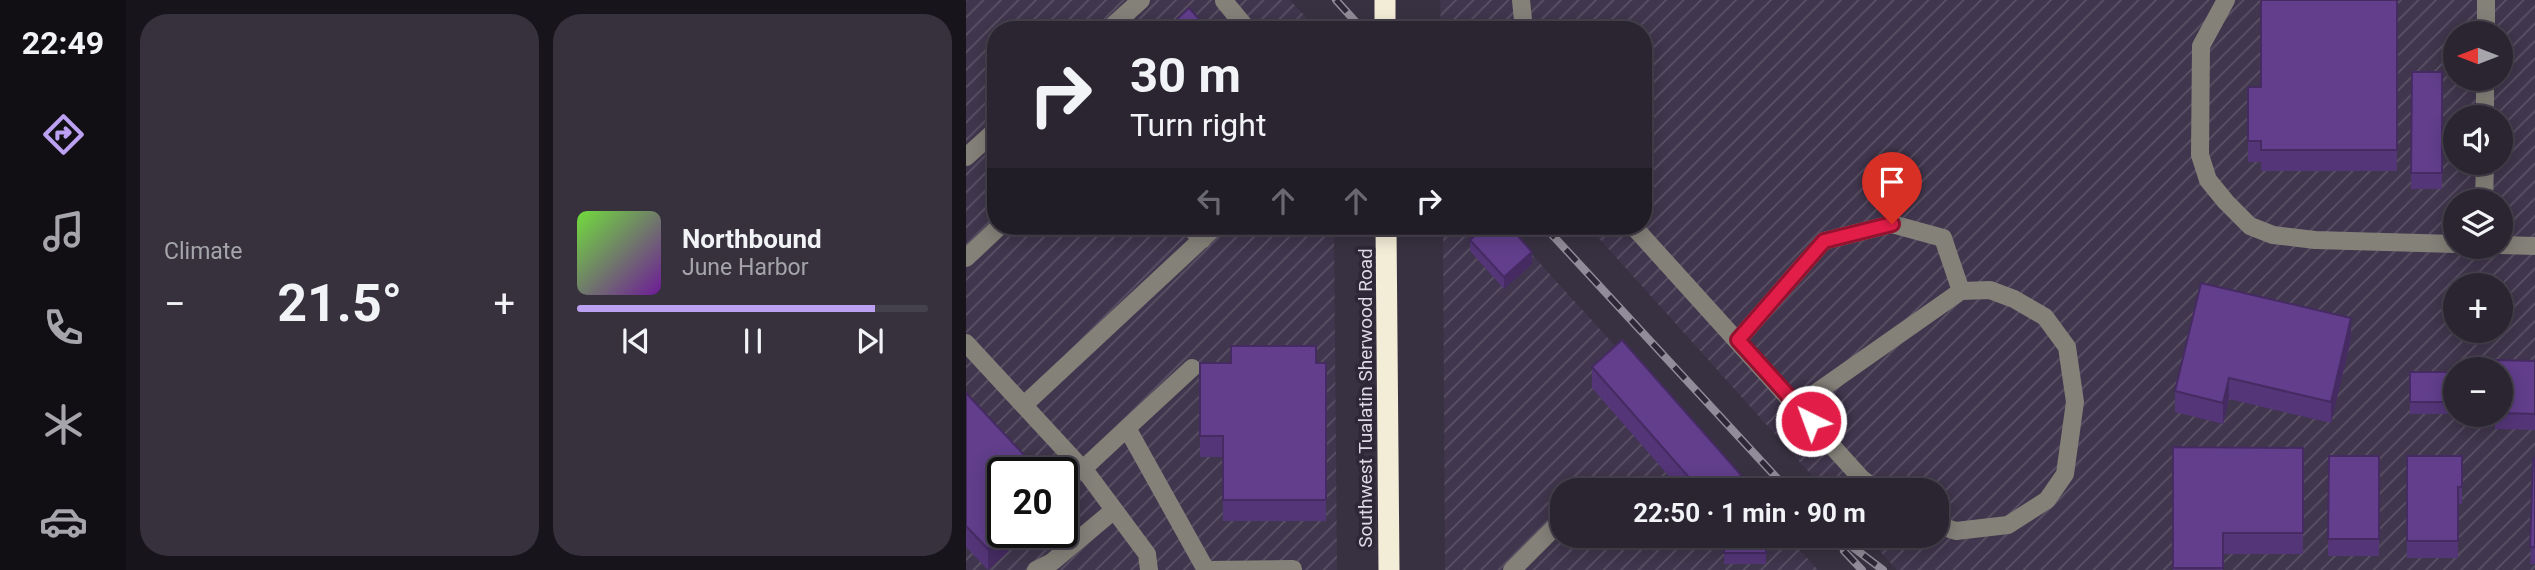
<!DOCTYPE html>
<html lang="en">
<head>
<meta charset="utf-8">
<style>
	body { margin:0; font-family:Roboto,sans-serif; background:#36313d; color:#f1f3f6; height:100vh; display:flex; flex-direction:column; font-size:26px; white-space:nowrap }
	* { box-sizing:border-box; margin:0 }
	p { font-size:23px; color:#a5a5ab }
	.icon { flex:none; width:38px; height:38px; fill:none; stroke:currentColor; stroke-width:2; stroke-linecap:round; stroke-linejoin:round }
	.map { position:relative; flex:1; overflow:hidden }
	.sheet { display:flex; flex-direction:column; gap:14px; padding:14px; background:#17141b; width:840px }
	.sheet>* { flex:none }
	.guide { position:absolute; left:21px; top:21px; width:665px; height:214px; border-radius:28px; box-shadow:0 4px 18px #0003,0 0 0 2px #46424d; background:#2a2531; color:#f1f3f6; overflow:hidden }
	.needle { width:46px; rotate:270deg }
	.buttons { position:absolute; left:1477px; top:21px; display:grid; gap:14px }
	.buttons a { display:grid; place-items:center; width:70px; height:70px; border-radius:50%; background:#2a2531; box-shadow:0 4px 18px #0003,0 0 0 2px #46424d; font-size:35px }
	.speed { position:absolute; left:21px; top:457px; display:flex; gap:14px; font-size:35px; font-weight:700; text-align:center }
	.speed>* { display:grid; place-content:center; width:91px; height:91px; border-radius:50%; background:#2a2531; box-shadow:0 4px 18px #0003,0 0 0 2px #46424d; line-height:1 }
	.speed .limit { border:4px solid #111; border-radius:10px; background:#fff; color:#111 }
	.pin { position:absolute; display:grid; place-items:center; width:60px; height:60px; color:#fff; margin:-72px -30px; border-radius:50% 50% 50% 0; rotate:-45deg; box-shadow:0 0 7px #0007 }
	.pin .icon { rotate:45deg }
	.me { position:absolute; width:77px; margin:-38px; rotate:318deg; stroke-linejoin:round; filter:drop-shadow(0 0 5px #0008) }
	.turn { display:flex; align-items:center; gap:24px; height:147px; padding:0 28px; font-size:32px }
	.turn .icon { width:91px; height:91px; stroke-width:2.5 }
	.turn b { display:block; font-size:49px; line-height:60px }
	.lanes { display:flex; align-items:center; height:66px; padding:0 28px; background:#0003; justify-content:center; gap:35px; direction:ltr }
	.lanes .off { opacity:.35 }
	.big { font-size:52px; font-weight:700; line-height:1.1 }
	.sheet .widget { flex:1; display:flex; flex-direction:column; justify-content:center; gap:10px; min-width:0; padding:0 24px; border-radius:28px; background:#36313d }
	.song { display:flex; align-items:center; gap:21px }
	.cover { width:84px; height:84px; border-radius:10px; background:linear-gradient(135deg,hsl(100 70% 55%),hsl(280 70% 35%)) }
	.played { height:7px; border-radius:4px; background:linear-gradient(90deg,#bca0f2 85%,#46424d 85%) }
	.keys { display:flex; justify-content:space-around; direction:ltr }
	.heat { display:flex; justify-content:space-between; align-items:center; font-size:38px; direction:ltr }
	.sheet .tiles { flex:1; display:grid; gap:14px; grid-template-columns:repeat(2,1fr) }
	.trip { position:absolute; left:584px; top:478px; width:399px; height:70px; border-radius:28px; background:#2a2531; box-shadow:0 4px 18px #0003,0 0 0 2px #46424d; font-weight:700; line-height:70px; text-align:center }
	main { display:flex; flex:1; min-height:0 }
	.menu { display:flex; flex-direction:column; width:126px; justify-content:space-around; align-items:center; background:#110f14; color:#a5a5ab }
	.menu .icon { width:49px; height:49px }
	.menu .on { color:#bca0f2 }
	.menu b { font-size:32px; color:#f1f3f6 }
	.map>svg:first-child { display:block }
	.industrial { fill:url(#industrial-furrows); fill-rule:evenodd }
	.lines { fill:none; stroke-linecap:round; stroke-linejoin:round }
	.minor { stroke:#848179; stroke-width:18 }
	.highway { stroke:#f3ecd6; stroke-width:21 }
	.rail-casing { stroke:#928c9a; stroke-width:8 }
	.rail { stroke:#2e2737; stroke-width:5; stroke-dasharray:16; stroke-linecap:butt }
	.wall { fill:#543578 }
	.shaded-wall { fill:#452b62 }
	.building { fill:#623e8c; stroke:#452b62; stroke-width:2 }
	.route-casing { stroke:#92132f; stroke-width:18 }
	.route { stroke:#e11d48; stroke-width:12 }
	.labels { text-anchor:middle; stroke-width:7; stroke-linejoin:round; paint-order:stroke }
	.street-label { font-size:19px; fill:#dedae5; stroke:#2e2737 }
</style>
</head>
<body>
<main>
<nav class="menu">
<b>22:49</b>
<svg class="icon on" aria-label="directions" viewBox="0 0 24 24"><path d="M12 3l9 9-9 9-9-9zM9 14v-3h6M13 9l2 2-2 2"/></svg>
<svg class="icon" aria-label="music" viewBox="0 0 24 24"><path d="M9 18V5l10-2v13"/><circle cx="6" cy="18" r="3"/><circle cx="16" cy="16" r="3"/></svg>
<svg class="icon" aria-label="phone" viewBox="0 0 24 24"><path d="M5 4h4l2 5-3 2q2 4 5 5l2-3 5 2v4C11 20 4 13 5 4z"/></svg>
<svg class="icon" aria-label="climate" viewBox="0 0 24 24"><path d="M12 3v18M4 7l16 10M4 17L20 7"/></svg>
<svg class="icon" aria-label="car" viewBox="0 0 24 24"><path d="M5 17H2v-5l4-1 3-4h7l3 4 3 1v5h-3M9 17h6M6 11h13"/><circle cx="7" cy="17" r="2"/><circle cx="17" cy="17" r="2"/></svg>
</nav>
<section class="sheet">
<div class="tiles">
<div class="widget"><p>Climate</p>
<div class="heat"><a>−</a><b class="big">21.5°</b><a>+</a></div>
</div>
<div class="widget">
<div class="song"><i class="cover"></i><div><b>Northbound</b><p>June Harbor</p></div></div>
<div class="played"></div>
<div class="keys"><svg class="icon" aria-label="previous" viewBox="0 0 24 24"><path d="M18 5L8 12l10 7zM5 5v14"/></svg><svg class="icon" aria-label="pause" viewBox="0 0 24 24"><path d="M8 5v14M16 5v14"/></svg><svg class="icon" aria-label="next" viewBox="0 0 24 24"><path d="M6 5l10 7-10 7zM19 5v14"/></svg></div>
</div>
</div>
</section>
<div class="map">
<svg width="1569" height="570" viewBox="0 0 1569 570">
	<defs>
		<pattern id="industrial-furrows" width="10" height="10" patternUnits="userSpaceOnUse" patternTransform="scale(1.75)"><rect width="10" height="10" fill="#40364d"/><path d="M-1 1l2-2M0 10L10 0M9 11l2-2" fill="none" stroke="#5b5266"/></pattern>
	</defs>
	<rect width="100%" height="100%" fill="#383141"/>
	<path class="industrial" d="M0,0H324L352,30H30V226H368L371,570H0ZM37,472H96V532H37Z
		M474,0H1569V570H931L900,536H971V490H859L622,226H677V30H475ZM1489,33H1535V79H1489ZM1489,117H1535V163H1489ZM1489,201H1535V247H1489ZM1489,285H1535V331H1489ZM1489,369H1535V415H1489Z
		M477,226H540L780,490H597V536H821L852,570H479Z"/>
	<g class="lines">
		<path class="minor" d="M555,0L558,30
			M1260,0L1235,46L1234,155L1242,180L1260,202L1284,226L1307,235L1349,240L1489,244
			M258,1L282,30
			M142,30L175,0
			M1520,33V0
			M1519,117V79
			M0,157L30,130
			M1518,201L1519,163
			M223,226L236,240
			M667,226L895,478L910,490
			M1535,245L1569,246
			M0,258L34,226
			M772,340L858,241L926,224L977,238L995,291
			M0,343L123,476L181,554L183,570
			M58,405L250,226
			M831,406L995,291L1024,290L1048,299L1079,317L1101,347L1109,402L1099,474L1081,500L1042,525L990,531L971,525
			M161,428L226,368
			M117,469L161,428L240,570L327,569
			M625,490L630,485
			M70,570L86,562L148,510
			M546,570L597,519"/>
		<path class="highway" d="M419,0V30
			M420,226L423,570"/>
		<g class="rail-casing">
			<path id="rail" d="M370,0L397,30
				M578,226L822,490
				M872,536L917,570
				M878,551L896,570"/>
		</g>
		<use href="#rail" class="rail"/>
	</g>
	<path class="wall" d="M1431,0V171H1295V162H1282V87H1295Z
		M1446,72H1476V189H1445Z
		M504,240L566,264L538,289L504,251Z
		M1385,339L1365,423L1263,399L1257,424L1209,412V391Z
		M1569,361V430L1529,429V415H1535V369Z
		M234,363H360V521H257V457H234Z
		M626,367L775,490H715L626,388Z
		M1444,372H1489V414H1444Z
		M0,393L37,532H63L22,570L0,547Z
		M1207,447L1337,448V554H1257V570H1207Z
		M1363,456H1413V556H1362Z
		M1441,456H1496V504H1492V558H1441Z
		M1569,459V564H1564Z
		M758,536H800V564H758Z"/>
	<path class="shaded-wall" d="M566,252V264L538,289V277Z
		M1385,318V339L1365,423V402Z
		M1263,378V399L1257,424V403Z
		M775,475V490H759Z
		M40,532H63L22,570V549Z"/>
	<path class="building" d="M1295,0H1431V150H1295V141H1282V87H1295Z
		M223,8L243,30H199Z
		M1446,72H1476V173H1445Z
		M520,226H543L566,252L538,277L504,240Z
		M1235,283L1385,318L1365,402L1263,378L1257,403L1209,391Z
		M656,340L775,475L759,490H734L626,367Z
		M265,346H350V363H360V500H257V436H234V363H265Z
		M1530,360L1569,361V414L1535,413V369H1530Z
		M1444,372H1489V402H1444Z
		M0,393L74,472H37V532H40L22,549L0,526Z
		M1207,447L1337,448V533H1257V568H1207Z
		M1363,456H1413V539H1362Z
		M1441,456H1496V487H1492V541H1441Z
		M1567,458L1569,459V547H1564Z
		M758,536H800V553H758Z"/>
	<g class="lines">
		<g class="route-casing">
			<path id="route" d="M845,421L772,340L858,241L926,224"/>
		</g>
		<use href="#route" class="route"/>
	</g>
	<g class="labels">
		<g class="street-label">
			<text transform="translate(399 398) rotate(-90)" y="7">Southwest Tualatin Sherwood Road</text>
		</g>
	</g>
</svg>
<div class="buttons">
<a><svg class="needle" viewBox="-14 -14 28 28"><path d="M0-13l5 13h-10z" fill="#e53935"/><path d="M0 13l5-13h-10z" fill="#a5a5ab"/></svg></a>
<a><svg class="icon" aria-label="sound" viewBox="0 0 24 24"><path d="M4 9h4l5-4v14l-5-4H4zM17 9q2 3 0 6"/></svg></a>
<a><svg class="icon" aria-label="layers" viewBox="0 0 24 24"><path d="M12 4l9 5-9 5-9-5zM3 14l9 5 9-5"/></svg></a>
<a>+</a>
<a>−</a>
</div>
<div class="speed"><div class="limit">20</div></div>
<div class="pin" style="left:926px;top:224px;background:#d93025"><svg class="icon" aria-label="arrive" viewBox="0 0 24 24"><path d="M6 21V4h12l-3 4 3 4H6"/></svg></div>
<svg class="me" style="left:845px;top:421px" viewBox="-20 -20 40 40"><circle r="17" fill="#e11d48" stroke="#fff" stroke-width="3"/><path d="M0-11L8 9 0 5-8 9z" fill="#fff"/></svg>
<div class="trip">22:50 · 1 min · 90 m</div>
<div class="guide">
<div class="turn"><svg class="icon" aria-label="right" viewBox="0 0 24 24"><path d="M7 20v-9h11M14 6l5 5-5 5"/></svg><div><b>30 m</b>Turn right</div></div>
<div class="lanes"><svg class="icon off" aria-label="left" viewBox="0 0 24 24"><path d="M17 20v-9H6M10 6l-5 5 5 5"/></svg><svg class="icon off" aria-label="ahead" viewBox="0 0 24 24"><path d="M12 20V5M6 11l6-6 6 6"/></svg><svg class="icon off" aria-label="ahead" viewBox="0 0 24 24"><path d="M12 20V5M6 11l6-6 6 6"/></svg><svg class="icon" aria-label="right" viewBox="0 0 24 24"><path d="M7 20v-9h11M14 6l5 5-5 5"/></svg></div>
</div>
</div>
</main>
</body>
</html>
